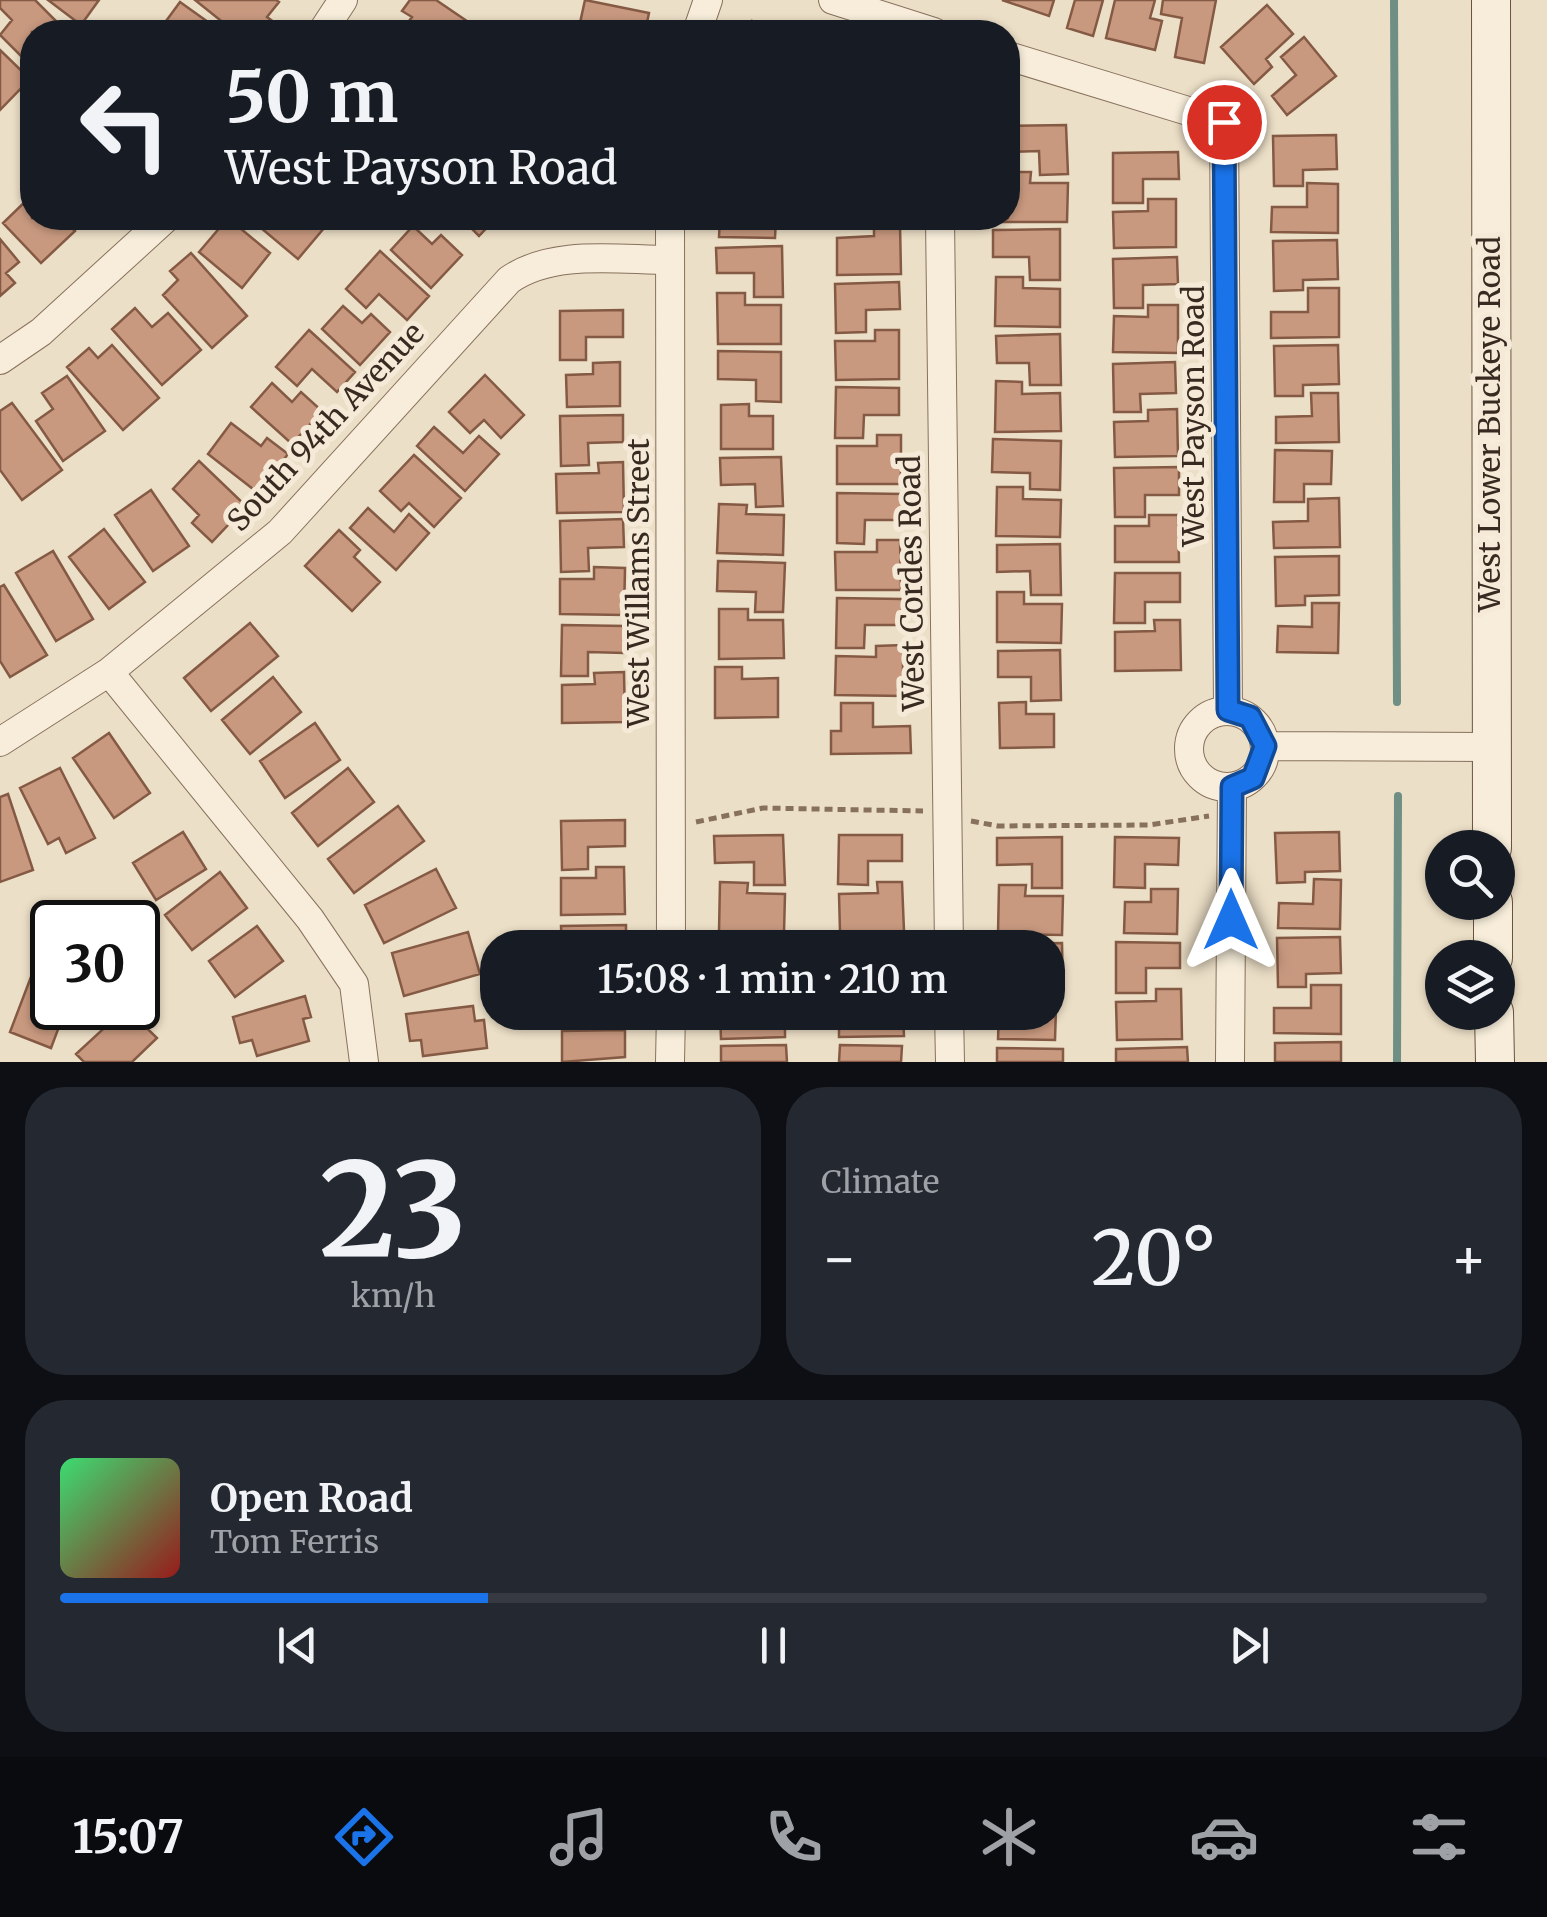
<!DOCTYPE html>
<html lang="en">
<head>
<meta charset="utf-8">
<style>
	body { margin:0; font-family:Merriweather,serif; background:#242831; color:#f1f3f6; height:100vh; display:flex; flex-direction:column; font-size:38px; white-space:nowrap }
	* { box-sizing:border-box; margin:0 }
	p { font-size:32px; color:#9ea1a6 }
	.icon { flex:none; width:55px; height:55px; fill:none; stroke:currentColor; stroke-width:2; stroke-linecap:round; stroke-linejoin:round }
	.map { position:relative; height:1062px; overflow:hidden }
	.side { display:flex; flex-direction:column; gap:25px; padding:25px; background:#0d0f14; flex:1 }
	.side>* { flex:none }
	.top-card { position:absolute; left:20px; top:20px; width:1000px; height:210px; border-radius:40px; box-shadow:0 2px 8px #0004; background:#171b24; color:#f1f3f6; overflow:hidden }
	.tools { position:absolute; left:1425px; top:830px; display:grid; gap:20px }
	.tools a { display:grid; place-items:center; width:90px; height:90px; border-radius:50%; background:#171b24; box-shadow:0 2px 8px #0004; font-size:50px }
	.speed { position:absolute; left:30px; top:900px; display:flex; gap:20px; font-size:50px; font-weight:700; text-align:center }
	.speed>* { display:grid; place-content:center; width:130px; height:130px; border-radius:50%; background:#171b24; box-shadow:0 2px 8px #0004; line-height:1 }
	.speed .limit { border:5px solid #111; border-radius:15px; background:#fff; color:#111 }
	.pin { position:absolute; display:grid; place-items:center; width:85px; height:85px; color:#fff; margin:-42px; border:5px solid #fff; border-radius:50%; box-shadow:0 2px 10px #0007 }
	.me { position:absolute; width:110px; margin:-55px; rotate:0deg; stroke-linejoin:round; filter:drop-shadow(0 0 8px #0008) }
	.turn { display:flex; align-items:center; gap:35px; height:210px; padding:0 40px; font-size:45px }
	.turn .icon { width:130px; height:130px; stroke-width:2.5 }
	.turn b { display:block; font-size:70px; line-height:85px }
	.big { font-size:75px; font-weight:600; line-height:1.1 }
	.side .card { flex:1; display:flex; flex-direction:column; justify-content:center; gap:15px; min-width:0; padding:0 35px; border-radius:40px; background:#242831 }
	.side .dial { align-items:center; gap:0 }
	.dial b { font-size:130px; line-height:1 }
	.song { display:flex; align-items:center; gap:30px }
	.cover { width:120px; height:120px; border-radius:15px; background:linear-gradient(135deg,hsl(140 70% 55%),hsl(0 70% 35%)) }
	.played { height:10px; border-radius:5px; background:linear-gradient(90deg,#1a73e8 30%,#363941 30%) }
	.keys { display:flex; justify-content:space-around; direction:ltr }
	.heat { display:flex; justify-content:space-between; align-items:center; font-size:55px; direction:ltr }
	.side .tiles { flex:1; display:grid; gap:25px; grid-template-columns:1fr 1fr }
	.card:last-child { grid-column:span 2 }
	.trip { position:absolute; left:480px; top:930px; width:585px; height:100px; border-radius:40px; background:#171b24; box-shadow:0 2px 8px #0004; font-weight:600; line-height:100px; text-align:center }
	.dock { display:flex; height:160px; justify-content:space-around; align-items:center; background:#090b0e; color:#9ea1a6 }
	.dock .icon { width:70px; height:70px }
	.dock .current { color:#1a73e8 }
	.dock b { font-size:45px; color:#f1f3f6 }
	.map>svg:first-child { display:block }
	.lines { fill:none; stroke-linecap:round; stroke-linejoin:round }
	.stream { stroke:#6f8f85; stroke-width:8 }
	.building { fill:#c8997f; stroke:#855a44; stroke-width:2.5 }
	.street-casing { stroke:#87715d; stroke-width:30 }
	.secondary-casing { stroke:#695240; stroke-width:40 }
	.path { stroke:#87715d; stroke-width:5; stroke-dasharray:8 5; stroke-linecap:butt }
	.street { stroke:#f7edda; stroke-width:28 }
	.secondary { stroke:#f7edda; stroke-width:38 }
	.route-casing { stroke:#114b97; stroke-width:25 }
	.route { stroke:#1a73e8; stroke-width:18 }
	.labels { text-anchor:middle; stroke-width:10; stroke-linejoin:round; paint-order:stroke }
	.street-label { font-size:30px; fill:#382a20; stroke:#f4ead7 }
</style>
</head>
<body>
<div class="map">
<svg width="1547" height="1062" viewBox="0 0 1547 1062">
	<rect width="100%" height="100%" fill="#ecdfc7"/>
	<g class="lines">
		<path class="stream" d="M1394,0L1397,702
			M1397,1062L1398,796"/>
	</g>
	<path class="building" d="M0,0H35L67,32H32V67L0,35L12,20L0,8Z
		M48,0H99L81,25Z
		M195,0H276L279,2L267,17L275,23L268,32H235Z
		M410,0H436L483,32H401L412,17L402,11Z
		M585,0L649,13L645,32H578Z
		M1002,0H1054L1049,16Z
		M1075,0H1103L1093,36L1067,28Z
		M1115,0H1155L1150,18L1162,21L1155,50L1106,38Z
		M1163,0H1216L1204,63L1175,57L1182,18L1161,14Z
		M180,2L222,32H158Z
		M1267,5L1293,34L1266,59L1272,67L1254,84L1221,47Z
		M752,21L792,32H749Z
		M1304,37L1336,76L1287,115L1272,96L1296,75L1281,57Z
		M0,50L30,79L0,110Z
		M1066,125L1068,174L1040,175L1039,151L1008,152V126Z
		M1336,135L1337,169L1303,170V186H1274L1273,136Z
		M1178,152L1179,179H1143V203H1113V153Z
		M1008,172H1031L1030,183H1068L1067,222H1002L1008,218Z
		M1307,183L1338,184V233L1271,232L1272,207H1307Z
		M32,195V218H62L75,231L41,263L3,223Z
		M1148,199H1176V247L1114,248L1113,212L1148,211Z
		M228,218L270,253L242,288L199,252Z
		M249,218H326L330,221L298,259Z
		M461,218H496L479,236Z
		M720,218H776L775,238L719,237Z
		M834,218H865V228L834,227Z
		M900,224L901,274L837,275V238L874,236V225Z
		M413,226L432,244L441,235L462,255L431,288L391,250Z
		M1060,229V280H1030L1029,257H993V230Z
		M0,239L19,262L6,273L15,283L0,296Z
		M1337,240L1338,279L1303,280V290L1274,291L1273,241Z
		M782,246L783,297H754V273H717L716,248Z
		M380,251L429,296L407,320L379,294L366,308L346,289Z
		M191,253L247,316L212,348L163,295L178,280L170,271Z
		M1177,257L1178,284L1143,285V308H1114L1113,259Z
		M996,277H1023V288L1060,289V327L995,326Z
		M899,282L900,309L866,310V332L836,333L835,284Z
		M1308,288H1339V337L1271,338V312H1308Z
		M717,293H745V305H781V344H718Z
		M1148,305H1178V353L1113,352L1114,316L1148,317Z
		M343,306L362,323L371,314L390,332L360,365L322,329Z
		M135,308L152,327L168,313L201,350L162,385L112,329Z
		M623,310V337H586V360H560V311Z
		M309,330L355,372L337,392L312,369L297,386L276,367Z
		M875,330H899V379L836,380L835,341H875Z
		M1060,334L1061,385H1030L1029,363H997L996,336Z
		M112,345L159,398L123,430L67,367L89,348L98,358Z
		M1338,345L1339,384L1303,385V396H1275L1274,346Z
		M718,351L781,352V402L756,401V380L718,379Z
		M620,362V406L567,407L566,375L593,374V363Z
		M1175,362L1176,393L1140,394L1141,412H1114L1113,364Z
		M485,375L524,415L501,438L484,420L470,433L449,412Z
		M67,376L105,431L63,461L36,421L53,409L42,393Z
		M996,381L1022,382V394L1060,393L1061,431L995,432Z
		M272,383L292,402L301,392L322,411L292,444L251,407Z
		M836,387L899,388V415H864L863,438H835Z
		M1311,393H1338L1339,442L1276,443V417L1312,416Z
		M12,403L62,470L22,500L0,470V411Z
		M749,404V416H773V449H721V405Z
		M1177,409L1178,456L1115,457L1114,422L1148,421V410Z
		M623,415V442L588,443L589,465L561,466L560,416Z
		M231,423L261,446L267,438L288,454L258,493L208,454Z
		M434,427L463,453L479,436L499,454L465,491L417,446Z
		M877,435H901V484H837V446H877Z
		M993,439L1061,441L1060,490L1030,489V473L992,472Z
		M1275,450L1332,451L1331,484H1304V502H1274Z
		M414,455L461,498L434,527L409,503L401,511L380,491Z
		M781,457L783,506L756,507L755,484L721,485L720,458Z
		M199,461L246,506L212,542L192,523L199,515L173,489Z
		M623,462L624,512L557,513L556,474L599,473L598,463Z
		M1179,467V495H1145V517H1115L1114,468Z
		M997,487H1023V499L1061,500L1060,537L996,536Z
		M151,490L189,546L153,571L115,515Z
		M837,493L903,494L902,520H865L864,544L837,543Z
		M1339,498L1340,547L1274,548L1273,522L1308,521V499Z
		M719,504L747,505L746,514L784,515L783,555L717,553Z
		M368,508L394,532L409,514L429,533L396,570L350,528Z
		M1149,515H1178L1179,562H1115V526H1149Z
		M623,519L624,547L588,548L589,571L561,572L560,521Z
		M104,529L145,582L109,609L69,557Z
		M339,530L360,550L354,557L380,582L352,611L305,566Z
		M877,540H900L901,590H836L835,552H877Z
		M1060,544L1061,595H1031L1030,571L997,572V545Z
		M53,551L93,619L56,641L16,573Z
		M1339,556V595L1305,596V605L1276,606L1275,557Z
		M718,561L785,563L783,612H755L756,592L717,591Z
		M594,567L625,568L624,615L560,614V579H594Z
		M1115,573H1180V602H1145V623H1114Z
		M4,585L47,655L10,677L0,661V587Z
		M997,592H1024V604H1062L1061,643L997,642Z
		M837,598L902,599V625H865L864,648H836Z
		M1312,603H1339L1338,653L1277,652L1278,626L1312,627Z
		M719,609H748V620H783L784,658L719,659Z
		M1154,620H1180L1181,670L1115,671V632L1155,631Z
		M250,623L278,656L211,711L184,678Z
		M562,625L625,626L624,653L588,652V676H561Z
		M903,645V696L835,695L836,656L876,657V646Z
		M1060,650L1061,700L1031,701V677H998V651Z
		M715,667H742V679L778,678V717L715,718Z
		M624,672L625,722L562,723V685L595,684L594,673Z
		M273,677L301,712L250,754L222,720Z
		M1026,702V714H1054V747L1000,748L999,703Z
		M841,703H873V727L910,726L911,753L831,754V731H841Z
		M315,723L340,760L285,798L260,761Z
		M109,733L150,793L114,818L73,758Z
		M60,768L95,838L66,853L59,838L48,844L20,788Z
		M348,768L374,802L318,846L292,813Z
		M8,794L33,870L0,882V797Z
		M398,806L424,841L354,893L328,859Z
		M625,820V846L588,847V869L562,870L561,821Z
		M183,832L206,869L156,900L133,863Z
		M1339,832L1340,871L1305,872V882L1277,883L1275,833Z
		M783,835L785,885H754V862L715,863L714,836Z
		M839,835H902V861H868V885L838,884Z
		M1062,837V888H1032V864L997,865V838Z
		M1115,837L1179,838L1178,865L1145,864V888L1114,887Z
		M596,867H624L625,914L561,915V878H596Z
		M436,869L456,908L384,943L365,905Z
		M220,872L247,908L192,950L165,915Z
		M1314,879L1341,880L1340,929L1278,928L1279,903L1313,904Z
		M720,882L748,883L747,893L785,894L784,933L719,932Z
		M877,882H902L904,931L840,932L839,894L878,893Z
		M999,885H1026L1025,896H1063L1062,935L998,934Z
		M1151,889H1178L1177,934L1124,933L1125,902H1151Z
		M626,925V948H562L561,926Z
		M257,926L283,961L235,997L209,961Z
		M468,932L480,974L404,996L392,953Z
		M1340,937L1341,973L1306,974V987H1278L1277,938Z
		M783,940V948H720V941Z
		M902,940L903,948H838V941Z
		M1116,942L1180,943V968H1146V993H1116Z
		M1062,943L1063,992H1048V948H1001V944Z
		M50,957L52,1008H66L51,1048L10,1032L34,969L44,972Z
		M1311,985H1341V1034L1274,1033V1008H1311Z
		M1156,989H1181L1182,1039L1117,1040L1116,1002L1156,1001Z
		M305,996L311,1017L303,1019L309,1041L257,1056L252,1040L240,1043L233,1017Z
		M473,1006L475,1021L484,1020L487,1048L423,1056L421,1040L410,1041L406,1014Z
		M1048,1007L1056,1008L1055,1040L998,1039L999,1012H1048Z
		M126,1008L157,1038L132,1062H84L76,1054Z
		M562,1012H625V1019H562Z
		M720,1012H785V1037L721,1039Z
		M839,1012H903L904,1036L839,1037Z
		M625,1030V1057L562,1062V1031Z
		M1341,1042V1062H1275V1043Z
		M786,1045L787,1062H721V1046Z
		M840,1045L902,1046L901,1062H839Z
		M1187,1047L1188,1062H1116V1049Z
		M997,1048L1063,1049V1062H997Z"/>
	<g class="lines">
		<g class="street-casing">
			<path id="street" d="M833,0L934,32
				M322,32L343,0
				M697,32L708,0
				M1008,56L1224,122L1228,710
				M670,218L671,948
				M940,218L949,948
				M0,360L41,332L166,218
				M109,672L310,919L354,984L364,1062
				M1189 749a38 38 0 1 1 76 0a38 38 0 1 1-76 0Z
				M0,742L109,672L280,532L509,280C553,249 618,260 670,260
				M1265,746L1490,747
				M949,1012L950,1062
				M670,1062L671,1012
				M1230,1062L1232,787"/>
		</g>
		<g class="secondary-casing">
			<path id="secondary" d="M1491,0L1492,848
				M1493,902V958
				M1494,1012L1495,1062"/>
		</g>
		<path class="path" d="M971,821L998,826L1149,825L1209,816
			M696,822L763,808L923,811"/>
		<use href="#street" class="street"/>
		<use href="#secondary" class="secondary"/>
	</g>
	<g class="lines">
		<g class="route-casing">
			<path id="route" d="M1224,122L1228,710L1250,717L1265,746L1253,778L1232,787L1231,920"/>
		</g>
		<use href="#route" class="route"/>
	</g>
	<g class="labels">
		<g class="street-label">
			<text transform="translate(1194 416) rotate(-90)" y="10">West Payson Road</text>
			<text transform="translate(1490 424) rotate(-90)" y="10">West Lower Buckeye Road</text>
			<text transform="translate(326 427) rotate(-47)" y="10">South 94th Avenue</text>
			<text transform="translate(639 583) rotate(-90)" y="10">West Willams Street</text>
			<text transform="translate(912 583) rotate(-91)" y="10">West Cordes Road</text>
		</g>
	</g>
</svg>
<div class="tools">
<a><svg class="icon" aria-label="search" viewBox="0 0 24 24"><circle cx="10" cy="10" r="6"/><path d="M15 15l6 6"/></svg></a>
<a><svg class="icon" aria-label="layers" viewBox="0 0 24 24"><path d="M12 4l9 5-9 5-9-5zM3 14l9 5 9-5"/></svg></a>
</div>
<div class="speed"><div class="limit">30</div></div>
<div class="pin" style="left:1224px;top:122px;background:#d93025"><svg class="icon" aria-label="arrive" viewBox="0 0 24 24"><path d="M6 21V4h12l-3 4 3 4H6"/></svg></div>
<svg class="me" style="left:1231px;top:920px" viewBox="-20 -20 40 40"><path d="M0-17L14 15 0 8-14 15z" fill="#1a73e8" stroke="#fff" stroke-width="4"/></svg>
<div class="trip">15:08 · 1 min · 210 m</div>
<div class="top-card">
<div class="turn"><svg class="icon" aria-label="left" viewBox="0 0 24 24"><path d="M17 20v-9H6M10 6l-5 5 5 5"/></svg><div><b>50 m</b>West Payson Road</div></div>
</div>
</div>
<section class="side">
<div class="tiles">
<div class="card dial"><b>23</b><p>km/h</p></div>
<div class="card"><p>Climate</p>
<div class="heat"><a>−</a><b class="big">20°</b><a>+</a></div>
</div>
<div class="card">
<div class="song"><i class="cover"></i><div><b>Open Road</b><p>Tom Ferris</p></div></div>
<div class="played"></div>
<div class="keys"><svg class="icon" aria-label="previous" viewBox="0 0 24 24"><path d="M18 5L8 12l10 7zM5 5v14"/></svg><svg class="icon" aria-label="pause" viewBox="0 0 24 24"><path d="M8 5v14M16 5v14"/></svg><svg class="icon" aria-label="next" viewBox="0 0 24 24"><path d="M6 5l10 7-10 7zM19 5v14"/></svg></div>
</div>
</div>
</section>
<nav class="dock">
<b>15:07</b>
<svg class="icon current" aria-label="directions" viewBox="0 0 24 24"><path d="M12 3l9 9-9 9-9-9zM9 14v-3h6M13 9l2 2-2 2"/></svg>
<svg class="icon" aria-label="music" viewBox="0 0 24 24"><path d="M9 18V5l10-2v13"/><circle cx="6" cy="18" r="3"/><circle cx="16" cy="16" r="3"/></svg>
<svg class="icon" aria-label="phone" viewBox="0 0 24 24"><path d="M5 4h4l2 5-3 2q2 4 5 5l2-3 5 2v4C11 20 4 13 5 4z"/></svg>
<svg class="icon" aria-label="climate" viewBox="0 0 24 24"><path d="M12 3v18M4 7l16 10M4 17L20 7"/></svg>
<svg class="icon" aria-label="car" viewBox="0 0 24 24"><path d="M5 17H2v-5l4-1 3-4h7l3 4 3 1v5h-3M9 17h6M6 11h13"/><circle cx="7" cy="17" r="2"/><circle cx="17" cy="17" r="2"/></svg>
<svg class="icon" aria-label="filters" viewBox="0 0 24 24"><path d="M4 7h16M4 17h16"/><circle cx="9" cy="7" r="2"/><circle cx="15" cy="17" r="2"/></svg>
</nav>
</body>
</html>
